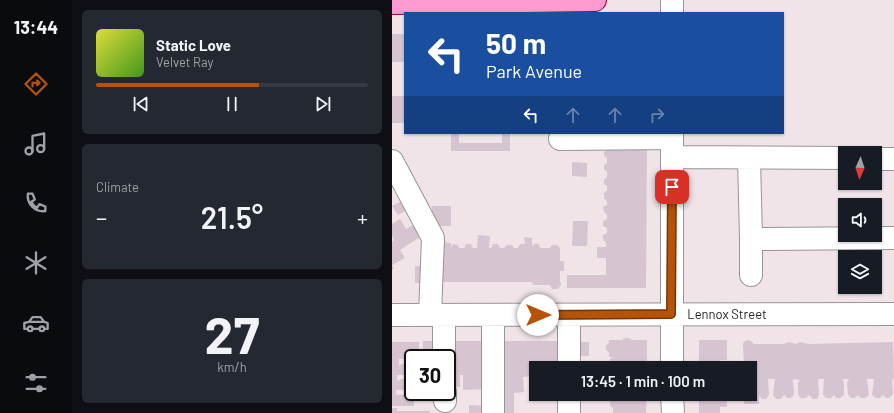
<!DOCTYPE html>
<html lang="en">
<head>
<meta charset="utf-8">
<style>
	body { margin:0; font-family:Barlow,sans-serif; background:#242831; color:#f1f3f6; height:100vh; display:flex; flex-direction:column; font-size:15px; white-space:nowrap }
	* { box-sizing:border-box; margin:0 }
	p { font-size:13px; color:#9ea1a6 }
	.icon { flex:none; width:22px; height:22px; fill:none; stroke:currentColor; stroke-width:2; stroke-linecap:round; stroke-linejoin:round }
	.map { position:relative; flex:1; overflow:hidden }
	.sheet { display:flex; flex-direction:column; gap:10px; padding:10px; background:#0d0f14; width:320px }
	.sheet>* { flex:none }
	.banner { position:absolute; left:12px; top:12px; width:380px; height:122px; border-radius:0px; box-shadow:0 1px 3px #0004; background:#1a4fa0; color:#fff; overflow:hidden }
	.needle { width:26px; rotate:183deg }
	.controls { position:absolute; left:446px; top:146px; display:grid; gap:8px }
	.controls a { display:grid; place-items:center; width:44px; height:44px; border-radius:0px; background:#171b24; box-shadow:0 1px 3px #0004; font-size:20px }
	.speed { position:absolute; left:12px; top:349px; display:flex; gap:8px; font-size:20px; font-weight:700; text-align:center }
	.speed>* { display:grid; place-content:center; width:52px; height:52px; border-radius:50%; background:#171b24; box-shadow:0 1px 3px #0004; line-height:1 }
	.speed .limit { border:2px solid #111; border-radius:6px; background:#fff; color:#111 }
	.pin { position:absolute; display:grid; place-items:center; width:34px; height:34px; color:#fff; margin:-17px; border-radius:8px; box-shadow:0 2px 6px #0006 }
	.me { position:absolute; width:44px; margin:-22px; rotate:90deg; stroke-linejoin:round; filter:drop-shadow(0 0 3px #0008) }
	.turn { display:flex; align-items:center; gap:14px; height:84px; padding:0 16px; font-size:18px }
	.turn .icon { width:52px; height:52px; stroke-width:2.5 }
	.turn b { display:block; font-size:28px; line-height:34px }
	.lanes { display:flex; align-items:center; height:38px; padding:0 16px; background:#0003; justify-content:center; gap:20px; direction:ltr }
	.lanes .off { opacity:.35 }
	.big { font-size:30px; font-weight:600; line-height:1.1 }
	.sheet .widget { flex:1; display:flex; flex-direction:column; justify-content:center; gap:6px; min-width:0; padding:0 14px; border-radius:6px; background:#242831 }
	.sheet .dial { align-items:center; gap:0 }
	.dial b { font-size:52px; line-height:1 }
	.song { display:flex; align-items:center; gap:12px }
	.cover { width:48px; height:48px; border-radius:6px; background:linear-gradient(135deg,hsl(60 70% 55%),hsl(100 70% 35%)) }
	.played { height:4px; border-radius:2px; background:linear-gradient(90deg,#b45309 60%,#363941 60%) }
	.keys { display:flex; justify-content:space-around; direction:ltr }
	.heat { display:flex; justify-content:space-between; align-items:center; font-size:22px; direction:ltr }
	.trip { position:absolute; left:137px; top:361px; width:228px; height:40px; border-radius:0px; background:#171b24; box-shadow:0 1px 3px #0004; font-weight:600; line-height:40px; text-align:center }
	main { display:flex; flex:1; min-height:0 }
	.menu { display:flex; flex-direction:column; width:72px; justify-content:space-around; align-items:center; background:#090b0e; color:#9ea1a6 }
	.menu .icon { width:28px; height:28px }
	.menu .current { color:#b45309 }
	.menu b { font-size:18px; color:#f1f3f6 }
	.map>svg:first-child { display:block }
	.building { fill:#d7c4d1 }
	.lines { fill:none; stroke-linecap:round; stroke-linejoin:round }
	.minor-casing { stroke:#959595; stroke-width:24 }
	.major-casing { stroke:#904; stroke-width:24 }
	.minor { stroke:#fff; stroke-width:22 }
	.major { stroke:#ff9ad1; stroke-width:22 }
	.route-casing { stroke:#753606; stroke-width:10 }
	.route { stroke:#b45309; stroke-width:7 }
	.labels { text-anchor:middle; stroke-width:3.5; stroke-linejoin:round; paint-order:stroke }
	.street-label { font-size:13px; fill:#1e1e1e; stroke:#fff }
</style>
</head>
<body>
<main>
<nav class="menu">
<b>13:44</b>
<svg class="icon current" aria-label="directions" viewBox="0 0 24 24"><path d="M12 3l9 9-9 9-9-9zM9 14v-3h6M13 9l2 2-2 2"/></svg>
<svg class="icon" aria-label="music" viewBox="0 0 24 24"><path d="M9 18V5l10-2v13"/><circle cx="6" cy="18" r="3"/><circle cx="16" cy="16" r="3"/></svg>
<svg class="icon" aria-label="phone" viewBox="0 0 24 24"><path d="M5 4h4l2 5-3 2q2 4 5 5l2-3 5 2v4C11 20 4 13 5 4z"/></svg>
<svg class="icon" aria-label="climate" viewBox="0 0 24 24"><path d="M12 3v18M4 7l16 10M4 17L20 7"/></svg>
<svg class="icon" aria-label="car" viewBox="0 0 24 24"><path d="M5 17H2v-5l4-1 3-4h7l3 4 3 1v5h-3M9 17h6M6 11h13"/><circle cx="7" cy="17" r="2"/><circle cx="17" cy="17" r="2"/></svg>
<svg class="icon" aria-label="filters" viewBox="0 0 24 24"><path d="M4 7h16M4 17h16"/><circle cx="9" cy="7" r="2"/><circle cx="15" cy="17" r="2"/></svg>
</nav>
<section class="sheet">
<div class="widget">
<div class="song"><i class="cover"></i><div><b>Static Love</b><p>Velvet Ray</p></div></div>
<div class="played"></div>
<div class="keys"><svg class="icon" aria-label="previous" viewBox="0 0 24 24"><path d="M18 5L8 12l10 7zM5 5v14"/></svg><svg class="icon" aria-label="pause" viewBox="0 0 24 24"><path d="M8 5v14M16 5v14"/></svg><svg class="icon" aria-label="next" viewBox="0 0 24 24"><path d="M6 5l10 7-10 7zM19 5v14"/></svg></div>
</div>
<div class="widget"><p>Climate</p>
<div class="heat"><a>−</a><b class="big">21.5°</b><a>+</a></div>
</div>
<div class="widget dial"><b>27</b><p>km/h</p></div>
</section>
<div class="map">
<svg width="502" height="413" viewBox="0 0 502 413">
	<rect width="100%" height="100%" fill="#f0e4e9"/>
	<path class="building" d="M0,34H13V62H0Z
		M0,96H13V123H0Z
		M59,133H67V143H110V133H118V151H59Z
		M255,147L254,288H175V275H214V258H205V247H214V242L211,240V235L215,233V228L211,226V221L215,219V215L212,212L211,207L215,205V201L212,198V193L215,191V186L212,184V180L215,177V172L212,169V165L215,163V158L212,156V152L215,150Z
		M180,162L195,163V177L180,176Z
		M13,199L18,208L6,215L0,206Z
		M40,206H59V226H45L40,217Z
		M8,219L14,229L26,222L33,234L8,250L13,258L0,265L2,269L0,270V242L2,240L0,236V224Z
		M181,221H196L195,246H180Z
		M86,235L98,236L97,248H99L101,244H106L108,248H112L115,245H120L122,248H126L128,244H133L132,237L140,238V246L142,244H147L148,248H158L160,245H165L168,248V261H172V271H168V282L169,283V285L166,289H160L158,285H142L139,282H43L52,239L55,243H59V248L61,244L66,245L67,248H72L74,244H79L81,248H85Z
		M23,266H33V283H23Z
		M232,338H237L240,340H255V368H221L218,364V359L221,357H217V352L214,350V345L217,343V340H230Z
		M307,340H335V360H328V368H307Z
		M355,340L359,341L362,344H392L397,342L404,344L408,342L417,344L501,342L502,379H500L501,394L497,398H494L491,395L488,398H484L480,395L482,379H475L477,395L473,398H469L466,395L463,398H459L456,395L455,383L457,379H450L452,383V395L448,398H444L442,395L439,398H434L431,395L432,379H426L427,395L425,399H421L417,395L414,398H409L406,395V383L408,380L401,379L402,395L399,398H395L392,395L389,399H384L381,395L383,379H376L377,395L374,399H370L367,395V404H352V394H358V368H351L352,367L351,343Z
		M31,341H47V358H31Z
		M54,341H97L96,389L71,390V375H68V387H55Z
		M110,341H174V368H144V393H138L140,376L131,377L132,392L122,393V413H109Z
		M0,342H27V358L7,359V366L10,364H21V375H5V381L10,379H21V390H4V395L22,394V406H0Z
		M183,342H197V356H182Z
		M221,394H255L254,413H221V408L218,406V401L221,399Z
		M307,394H335V407H328V413H307Z
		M77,405L95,406V413H77Z
		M0,408H5V411H38V413H0Z"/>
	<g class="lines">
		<g class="minor-casing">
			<path id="minor" d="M280,13V0
				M280,133V368
				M168,139L280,138
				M280,157L453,158
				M357,158L359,239L502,238
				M483,159H502
				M0,161L41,238L38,315
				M359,239V275
				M0,315L502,314
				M52,315V358
				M177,315V368
				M53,392V401
				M177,394V413
				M280,394L281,413
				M101,413V315"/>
		</g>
		<g class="major-casing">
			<path id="major" d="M0,3L203,0"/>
		</g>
		<use href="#minor" class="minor"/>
		<use href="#major" class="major"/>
	</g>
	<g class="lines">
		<g class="route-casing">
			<path id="route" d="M146,315L279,314L280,187"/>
		</g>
		<use href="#route" class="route"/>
	</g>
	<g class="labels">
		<g class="street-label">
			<text x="335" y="319">Lennox Street</text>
		</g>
	</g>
</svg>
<div class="controls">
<a><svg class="needle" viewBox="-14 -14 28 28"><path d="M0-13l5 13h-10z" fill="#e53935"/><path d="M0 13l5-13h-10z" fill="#9ea1a6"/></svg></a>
<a><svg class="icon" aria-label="sound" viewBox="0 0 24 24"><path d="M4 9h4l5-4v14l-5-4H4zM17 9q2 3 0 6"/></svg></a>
<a><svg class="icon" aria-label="layers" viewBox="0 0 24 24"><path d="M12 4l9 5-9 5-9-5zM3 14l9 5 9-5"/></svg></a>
</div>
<div class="speed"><div class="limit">30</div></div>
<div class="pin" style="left:280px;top:187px;background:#d93025"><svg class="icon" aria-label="arrive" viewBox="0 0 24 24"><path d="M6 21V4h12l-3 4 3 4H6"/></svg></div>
<svg class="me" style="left:146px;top:315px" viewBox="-20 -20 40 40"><circle r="19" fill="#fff"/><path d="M0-13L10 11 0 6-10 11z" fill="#b45309"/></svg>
<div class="trip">13:45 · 1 min · 100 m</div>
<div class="banner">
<div class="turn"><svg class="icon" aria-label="left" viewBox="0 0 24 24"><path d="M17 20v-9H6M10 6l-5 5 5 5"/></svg><div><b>50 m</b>Park Avenue</div></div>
<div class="lanes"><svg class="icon" aria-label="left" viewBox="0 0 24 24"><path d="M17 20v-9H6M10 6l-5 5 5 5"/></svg><svg class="icon off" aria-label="ahead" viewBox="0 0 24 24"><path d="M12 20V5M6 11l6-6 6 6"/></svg><svg class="icon off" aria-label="ahead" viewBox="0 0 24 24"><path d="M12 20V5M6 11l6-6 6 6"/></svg><svg class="icon off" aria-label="right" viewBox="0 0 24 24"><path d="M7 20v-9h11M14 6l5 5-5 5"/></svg></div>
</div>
</div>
</main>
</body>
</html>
